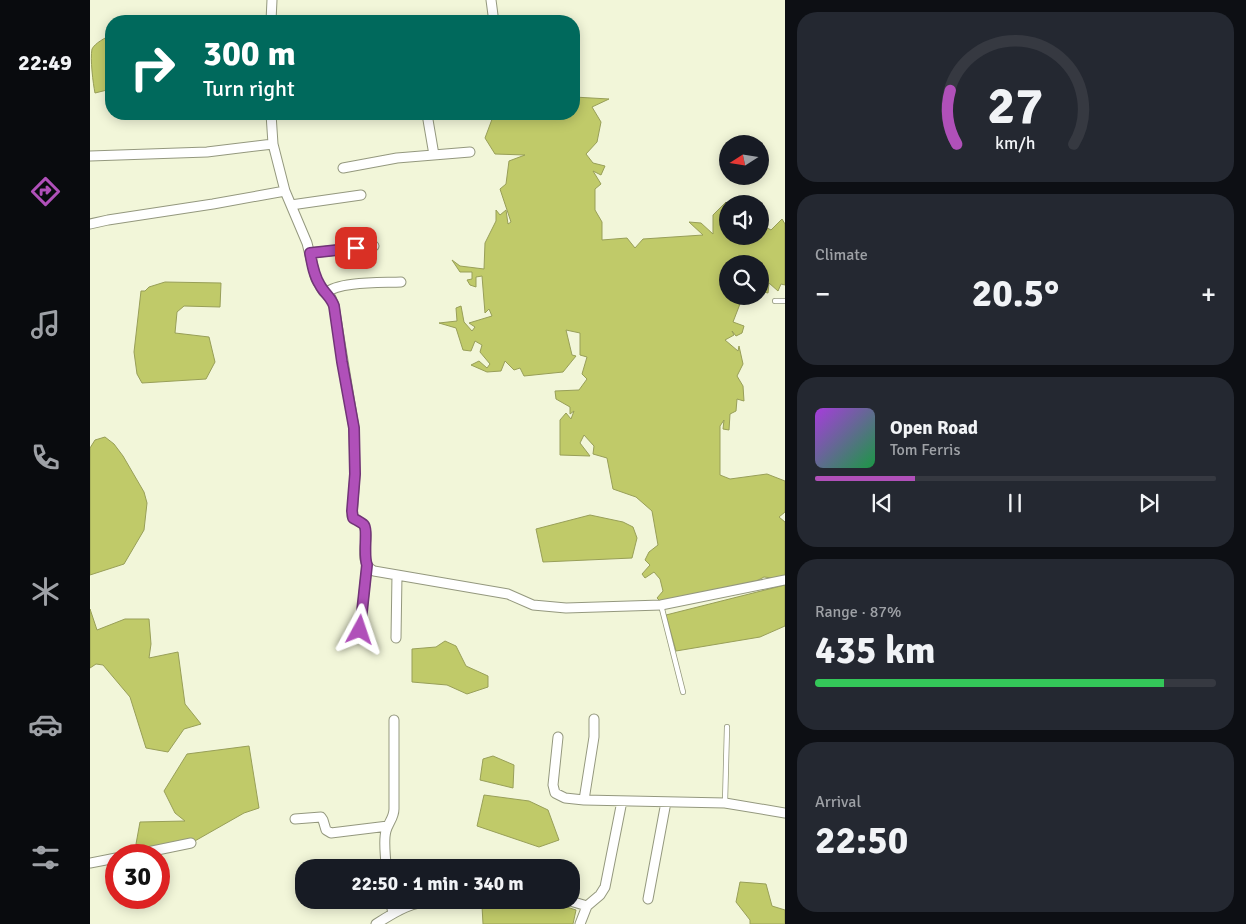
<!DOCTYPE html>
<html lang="en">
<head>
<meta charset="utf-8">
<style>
	body { margin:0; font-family:Signika,sans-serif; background:#242831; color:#f1f3f6; height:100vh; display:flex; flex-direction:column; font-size:19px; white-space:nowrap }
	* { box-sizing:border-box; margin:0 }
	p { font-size:16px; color:#9ea1a6 }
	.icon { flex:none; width:28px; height:28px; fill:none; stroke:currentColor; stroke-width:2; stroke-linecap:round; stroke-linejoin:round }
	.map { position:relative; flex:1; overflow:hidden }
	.details { display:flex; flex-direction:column; gap:12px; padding:12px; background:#0d0f14; width:461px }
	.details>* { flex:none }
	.guide { position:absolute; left:15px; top:15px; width:475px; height:105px; border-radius:20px; box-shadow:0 2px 12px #0003; background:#00695c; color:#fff; overflow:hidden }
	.needle { width:32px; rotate:258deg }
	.buttons { position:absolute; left:629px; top:135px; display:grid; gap:10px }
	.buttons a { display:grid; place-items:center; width:50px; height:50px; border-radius:50%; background:#171b24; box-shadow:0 2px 12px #0003; font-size:25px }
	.speed { position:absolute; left:15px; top:844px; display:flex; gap:10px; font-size:25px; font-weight:700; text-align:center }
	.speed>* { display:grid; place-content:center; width:65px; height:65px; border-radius:50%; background:#171b24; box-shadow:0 2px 12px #0003; line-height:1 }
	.speed .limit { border:8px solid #d22; background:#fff; color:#111 }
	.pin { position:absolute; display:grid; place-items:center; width:42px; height:42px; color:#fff; margin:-21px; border-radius:10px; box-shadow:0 2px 8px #0006 }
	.me { position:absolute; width:55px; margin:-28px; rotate:5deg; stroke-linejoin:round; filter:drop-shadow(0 0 4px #0008) }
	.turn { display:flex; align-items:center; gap:18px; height:105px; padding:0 15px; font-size:22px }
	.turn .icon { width:65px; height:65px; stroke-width:2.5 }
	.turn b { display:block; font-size:35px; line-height:42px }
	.big { font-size:38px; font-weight:700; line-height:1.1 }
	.details .tile { flex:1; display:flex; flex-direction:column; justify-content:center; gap:8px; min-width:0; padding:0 18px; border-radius:20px; background:#242831 }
	.details .dial { align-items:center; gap:0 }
	.dial svg { height:130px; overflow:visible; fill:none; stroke:#363941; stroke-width:7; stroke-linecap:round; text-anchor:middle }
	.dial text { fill:#f1f3f6; stroke:none }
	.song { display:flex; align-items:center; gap:15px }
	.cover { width:60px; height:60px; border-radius:8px; background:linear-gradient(135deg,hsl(280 70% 55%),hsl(140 70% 35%)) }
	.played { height:5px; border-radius:2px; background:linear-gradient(90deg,#b050b9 25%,#363941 25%) }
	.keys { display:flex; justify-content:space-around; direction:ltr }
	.heat { display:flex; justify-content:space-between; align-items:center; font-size:28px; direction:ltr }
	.charge { height:8px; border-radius:4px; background:linear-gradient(90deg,#34c759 87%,#363941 0) }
	.trip { position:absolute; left:205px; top:859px; width:285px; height:50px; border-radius:20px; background:#171b24; box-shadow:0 2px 12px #0003; font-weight:700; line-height:50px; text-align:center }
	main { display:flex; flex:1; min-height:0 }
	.tab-bar { display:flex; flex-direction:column; width:90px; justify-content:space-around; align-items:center; background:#090b0e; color:#9ea1a6 }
	.tab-bar .icon { width:35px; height:35px }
	.tab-bar .selected { color:#b050b9 }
	.tab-bar b { font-size:22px; color:#f1f3f6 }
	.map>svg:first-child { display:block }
	.water { fill:#c0ca69; stroke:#989f58 }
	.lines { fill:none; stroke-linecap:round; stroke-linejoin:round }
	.lane-casing { stroke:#94987e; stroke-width:6 }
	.street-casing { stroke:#94987e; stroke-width:11 }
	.lane { stroke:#fff; stroke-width:4.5 }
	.street { stroke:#fff; stroke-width:9 }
	.route-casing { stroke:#723478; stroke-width:12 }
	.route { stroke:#b050b9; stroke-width:9 }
</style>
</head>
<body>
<main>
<nav class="tab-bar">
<b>22:49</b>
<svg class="icon selected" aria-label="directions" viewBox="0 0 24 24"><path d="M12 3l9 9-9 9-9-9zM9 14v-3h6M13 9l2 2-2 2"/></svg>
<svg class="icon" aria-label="music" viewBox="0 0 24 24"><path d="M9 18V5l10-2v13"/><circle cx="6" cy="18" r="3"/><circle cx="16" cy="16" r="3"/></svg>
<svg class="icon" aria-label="phone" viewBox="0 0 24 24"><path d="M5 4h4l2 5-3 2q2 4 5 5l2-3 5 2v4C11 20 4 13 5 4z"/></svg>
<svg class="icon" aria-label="climate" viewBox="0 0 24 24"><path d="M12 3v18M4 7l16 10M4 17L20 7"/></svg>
<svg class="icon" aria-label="car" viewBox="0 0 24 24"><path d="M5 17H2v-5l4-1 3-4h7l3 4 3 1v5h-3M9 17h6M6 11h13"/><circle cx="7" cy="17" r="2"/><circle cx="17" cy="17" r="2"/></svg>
<svg class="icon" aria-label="filters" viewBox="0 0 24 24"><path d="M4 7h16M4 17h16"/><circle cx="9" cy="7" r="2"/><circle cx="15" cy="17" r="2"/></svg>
</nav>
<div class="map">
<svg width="695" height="924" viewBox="0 0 695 924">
	<rect width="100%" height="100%" fill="#f2f6d9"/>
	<path class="water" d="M21,35V89L5,93C3,83 0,59 2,49C5,43 15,38 21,35Z
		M484,97L519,99L502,107L511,122L507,142L496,154L503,163L515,166L511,175L503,171L511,184L505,189V210L512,222V240L537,238L545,248L553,239L613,235L599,222L611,223L623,234V215L636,202L638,204V236H670V224L681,230L692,219L695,224V285L691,284L688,291L679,283L678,293L670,291V264H638V296H653L643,322L654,326L652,333L646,336L642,331L644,335L635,340L648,351L649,346L653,364L647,376L653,386L654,401L647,399L646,411L640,414L639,430L633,429L634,420L630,426V475L640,479L677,474L695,481V512L689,517L695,522V576L691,579L674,577L653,588L572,603L567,598L573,591L570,579L564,572L555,578L552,574L560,565L555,560L559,552L568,545L562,511L546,497L523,489L517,458L503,454L504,446L494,435L490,443L500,456L470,455V420L476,413L481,419L484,411L480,414V407L466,399L465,391L489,390L497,379L492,374L497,357L490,355V333L476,330L482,355L486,356L473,372L434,376L430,368L424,370L415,361L411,371L397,372L381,365L389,361L397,368L400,364L390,352L392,345L385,341L381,351L373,350L366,328L349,323L367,321L366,308L371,306L374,322L382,331L385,327L379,323L402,316L399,309L395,313L392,276L386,277V287L380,285L377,280L382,279V272H370L362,260L370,266L394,269L395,243L406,221V210L410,215L416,210L418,224L421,222L410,189L416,184L419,161L435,155L405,154L395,138L404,114H484Z
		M75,282L131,283L130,307L94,306L87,312L85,333L119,337L125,362L116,379L52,383L47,374L44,352L51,291H55L59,287Z
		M15,437L24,444L33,456L54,492L57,503L54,530L34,564L0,575V448L5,440Z
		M500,515L533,522L543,527L547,538L542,558L453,562L446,529Z
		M695,585V626L670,637L586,651L576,615Z
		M0,609L7,630L35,619H59L61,644L59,658L88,652L95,704L111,724L94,729L78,752L56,748L40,697L13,665L6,664L0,668Z
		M355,641L366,646L376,666L398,676V687L377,694L357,685L322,682V649L346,647Z
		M159,746L169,808L154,813L103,842L50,853L46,844L50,822L95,821L85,813L74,791L97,754Z
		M403,756L424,765L423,788L390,780L393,759Z
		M394,795L439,801L458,810L469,840L449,847L387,826Z
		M650,882L676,884L682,906L695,910V924H660V920L646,902Z
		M398,900H455L486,910L483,924H393L392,906Z"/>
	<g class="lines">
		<g class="lane-casing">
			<path id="lane" d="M685,301H695
				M571,605L593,692
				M635,803L637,727"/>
		</g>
		<g class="street-casing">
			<path id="street" d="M401,0L403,15L402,21
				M181,21L182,0
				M181,114L183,144L195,191L217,243L226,279L233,291L241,298L244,306L264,428L265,474L262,516C265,520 272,522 274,526C281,539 266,562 284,571L418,594L443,605L476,608L571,605L695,580
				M337,114L344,155
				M0,156L117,152L183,144
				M253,168L307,158L380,152
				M201,205L271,195
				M0,224L18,220L123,204L195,191
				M220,253L284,246
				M236,293C248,281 293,283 311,282
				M270,630L277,565
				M306,638L307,575
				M468,737L463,785L465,793L475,798L494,800L635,803L695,813
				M494,800L504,737V719
				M205,819L231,817L233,820L236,830L241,833L298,826
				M43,855L101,843
				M0,863L26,858
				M296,868C296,857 293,841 296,831C298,823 304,818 304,809V720
				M558,899L576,802
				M300,900L303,913
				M477,900L497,906
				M286,924C308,910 321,902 347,900
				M490,924L497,906L510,895L515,887L532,801"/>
		</g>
		<use href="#lane" class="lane"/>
		<use href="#street" class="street"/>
	</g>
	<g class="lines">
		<g class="route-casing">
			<path id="route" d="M266,248L220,253C222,264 224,276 230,285C234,293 241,297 244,306L252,362L264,428L265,474L262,511L263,518C266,520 271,522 274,525C278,530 273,555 277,565L270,630"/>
		</g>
		<use href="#route" class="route"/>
	</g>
</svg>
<div class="buttons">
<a><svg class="needle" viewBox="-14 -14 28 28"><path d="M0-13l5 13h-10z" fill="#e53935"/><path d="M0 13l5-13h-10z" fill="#9ea1a6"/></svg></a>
<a><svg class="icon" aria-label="sound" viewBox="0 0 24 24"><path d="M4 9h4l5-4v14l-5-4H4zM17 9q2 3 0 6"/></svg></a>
<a><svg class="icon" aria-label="search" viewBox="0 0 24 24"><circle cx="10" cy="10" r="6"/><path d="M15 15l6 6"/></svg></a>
</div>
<div class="speed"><div class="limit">30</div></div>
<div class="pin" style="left:266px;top:248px;background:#d93025"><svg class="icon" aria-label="arrive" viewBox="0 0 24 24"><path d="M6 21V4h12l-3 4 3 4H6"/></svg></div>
<svg class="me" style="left:270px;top:630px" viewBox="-20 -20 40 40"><path d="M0-17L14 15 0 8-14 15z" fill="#b050b9" stroke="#fff" stroke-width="4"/></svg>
<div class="trip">22:50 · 1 min · 340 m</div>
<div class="guide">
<div class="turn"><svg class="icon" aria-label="right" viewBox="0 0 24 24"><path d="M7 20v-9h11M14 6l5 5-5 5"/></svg><div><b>300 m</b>Turn right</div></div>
</div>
</div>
<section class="details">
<div class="tile dial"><svg viewBox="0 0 100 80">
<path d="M14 69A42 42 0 1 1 86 69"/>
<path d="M14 69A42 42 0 0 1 10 36" stroke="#b050b9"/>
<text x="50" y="56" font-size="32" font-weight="700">27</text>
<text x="50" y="72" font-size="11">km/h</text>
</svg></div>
<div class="tile"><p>Climate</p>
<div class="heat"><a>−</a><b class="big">20.5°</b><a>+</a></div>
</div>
<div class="tile">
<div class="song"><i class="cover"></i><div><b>Open Road</b><p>Tom Ferris</p></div></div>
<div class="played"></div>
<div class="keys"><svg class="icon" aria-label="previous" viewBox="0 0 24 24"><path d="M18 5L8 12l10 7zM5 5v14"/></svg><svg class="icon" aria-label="pause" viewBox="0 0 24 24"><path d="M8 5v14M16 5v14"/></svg><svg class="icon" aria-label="next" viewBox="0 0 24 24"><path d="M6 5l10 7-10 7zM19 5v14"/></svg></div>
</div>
<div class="tile"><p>Range · 87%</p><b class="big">435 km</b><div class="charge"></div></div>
<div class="tile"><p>Arrival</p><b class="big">22:50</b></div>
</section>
</main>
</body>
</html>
